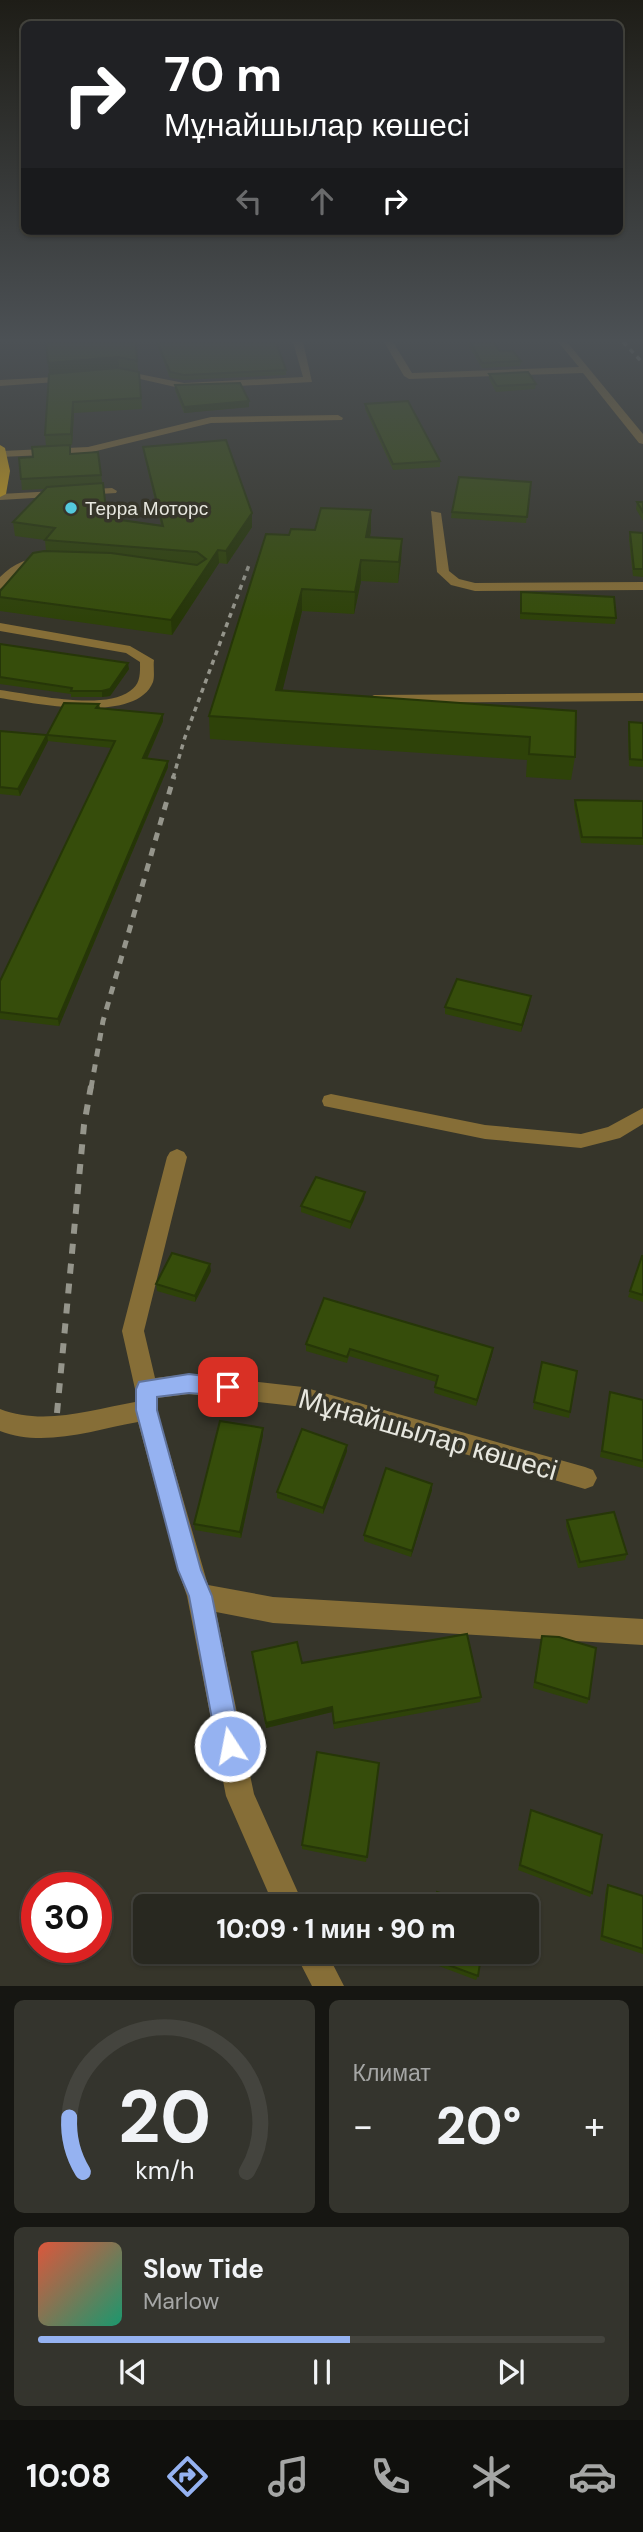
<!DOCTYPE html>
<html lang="ru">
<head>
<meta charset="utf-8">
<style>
	body { margin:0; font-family:"DM Sans",sans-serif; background:#34342d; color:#f1f3f6; height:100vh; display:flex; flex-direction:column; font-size:26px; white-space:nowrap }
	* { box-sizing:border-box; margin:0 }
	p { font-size:23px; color:#a5a6a5 }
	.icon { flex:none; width:38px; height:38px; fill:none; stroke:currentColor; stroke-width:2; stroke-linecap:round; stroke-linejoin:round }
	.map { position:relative; height:1986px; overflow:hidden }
	.drawer { display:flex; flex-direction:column; gap:14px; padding:14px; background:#161612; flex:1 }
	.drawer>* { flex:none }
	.guide { position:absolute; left:21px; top:21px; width:602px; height:214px; border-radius:10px; box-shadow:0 2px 5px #0004,0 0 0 2px #44443e; background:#202124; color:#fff; overflow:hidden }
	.speed { position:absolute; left:21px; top:1872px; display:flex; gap:14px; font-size:35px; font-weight:700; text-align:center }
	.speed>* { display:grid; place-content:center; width:91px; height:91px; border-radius:50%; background:#282820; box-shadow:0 2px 5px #0004,0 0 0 2px #44443e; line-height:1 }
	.speed .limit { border:10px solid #d22; background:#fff; color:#111 }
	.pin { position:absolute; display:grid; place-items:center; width:60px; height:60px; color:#fff; margin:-30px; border-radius:14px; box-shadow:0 4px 10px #0006 }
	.me { position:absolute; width:77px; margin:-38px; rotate:349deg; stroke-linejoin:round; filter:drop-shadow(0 0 5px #0008) }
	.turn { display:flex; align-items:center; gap:24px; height:147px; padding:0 28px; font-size:32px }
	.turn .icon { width:91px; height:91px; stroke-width:2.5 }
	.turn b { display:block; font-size:49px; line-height:60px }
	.lanes { display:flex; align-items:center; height:66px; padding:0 28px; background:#0003; justify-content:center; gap:35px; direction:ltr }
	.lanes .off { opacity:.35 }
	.big { font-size:52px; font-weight:800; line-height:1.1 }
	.drawer .widget { flex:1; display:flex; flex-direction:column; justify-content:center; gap:10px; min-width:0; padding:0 24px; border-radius:10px; background:#34342d }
	.drawer .dial { align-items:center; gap:0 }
	.dial svg { height:182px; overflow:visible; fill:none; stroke:#44443e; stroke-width:7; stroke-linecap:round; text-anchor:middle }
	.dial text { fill:#f1f3f6; stroke:none }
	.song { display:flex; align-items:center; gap:21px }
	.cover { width:84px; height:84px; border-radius:10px; background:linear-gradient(135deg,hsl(10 70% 55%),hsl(160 70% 35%)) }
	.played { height:7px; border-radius:4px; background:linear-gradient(90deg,#95b2f1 55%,#44443e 55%) }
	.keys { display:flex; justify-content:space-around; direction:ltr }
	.heat { display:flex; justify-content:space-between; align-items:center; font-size:38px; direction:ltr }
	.drawer .tiles { flex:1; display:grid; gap:14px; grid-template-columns:1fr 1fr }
	.widget:last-child { grid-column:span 2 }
	.trip { position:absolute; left:133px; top:1894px; width:406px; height:70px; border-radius:10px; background:#282820; box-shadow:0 2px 5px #0004,0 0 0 2px #44443e; font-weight:800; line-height:70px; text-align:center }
	.tabs { display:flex; height:112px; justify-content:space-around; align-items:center; background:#10100d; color:#a5a6a5 }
	.tabs .icon { width:49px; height:49px }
	.tabs .selected { color:#95b2f1 }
	.tabs b { font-size:32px; color:#f1f3f6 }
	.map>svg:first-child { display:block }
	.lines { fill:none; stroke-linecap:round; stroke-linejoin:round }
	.minor { fill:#866e37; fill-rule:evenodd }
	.major { fill:#d7a513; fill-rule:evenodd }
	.rail-far2 { stroke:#95958b; stroke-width:3.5; stroke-dasharray:5 5; stroke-linecap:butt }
	.rail-far1 { stroke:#95958b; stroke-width:5; stroke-dasharray:8 8; stroke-linecap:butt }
	.rail { stroke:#95958b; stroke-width:6; stroke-dasharray:10 10; stroke-linecap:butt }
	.wall { fill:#2e4209 }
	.shaded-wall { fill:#263608 }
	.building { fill:#364d0b; stroke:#263608; stroke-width:2 }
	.route { fill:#95b2f1; stroke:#61749d; stroke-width:2 }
	.poi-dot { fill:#54cade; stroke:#36352a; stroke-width:2.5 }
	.labels { text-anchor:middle; stroke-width:7; stroke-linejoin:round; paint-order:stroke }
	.far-poi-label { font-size:19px; fill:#e7e7df; stroke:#36352a; text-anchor:start }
	.near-street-label { font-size:28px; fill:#e7e7df; stroke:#36352a }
</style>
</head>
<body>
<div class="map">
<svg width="643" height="1986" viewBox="0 0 643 1986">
	<rect width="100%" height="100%" fill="#36352a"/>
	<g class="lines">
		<path class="minor" d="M293,342H303L312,382L184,389L114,373L119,370L184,383L303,377Z
			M384,342H393L412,373L579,367L558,342H567L643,434V444L639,443L583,373L409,379L404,376Z
			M73,376L75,378L70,381L0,386V380Z
			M338,415L343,418L342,420L211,423L88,453L0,457L2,451L88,447L211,417Z
			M112,488L117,491L116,493L0,500V494Z
			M431,511L441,513L449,571L459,579L475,583L643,582V590L475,591L451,585L437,572Z
			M47,556L53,560L51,563L24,569L0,589V577C14,563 28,558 47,556Z
			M0,623L130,646L154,660C153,666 155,676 153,682C136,725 34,703 0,698V690C31,694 103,711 130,691C141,684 140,673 140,662L126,653L0,631Z
			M643,693V701L374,703L367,699L374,695Z
			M331,1094L485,1125L581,1134L608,1127L643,1108V1124L620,1138L581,1148L485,1139L324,1106L322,1101L324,1096Z
			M177,1149L184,1152L187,1157L144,1331L155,1378L189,1374L303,1387L585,1467L593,1470L597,1478L593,1486L585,1489L303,1407L189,1394L157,1398V1410L208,1585L273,1597L643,1619V1645L273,1623L216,1612L254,1794L304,1906H274L226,1796L187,1596L178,1570L138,1422C93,1430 44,1448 0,1431V1409C44,1426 90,1410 135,1402V1389L122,1331L167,1157L170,1152Z
			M294,1951H326L344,1986H312Z"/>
		<path class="major" d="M0,445L5,448L10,471L6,494L0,497Z"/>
		<path class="rail-far2" d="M623,342L643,363
			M173,778L185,737L249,565"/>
		<path class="rail-far1" d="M91,1088L103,1021L174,776"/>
		<path class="rail" d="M57,1413L84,1125L91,1086"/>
	</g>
	<path class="wall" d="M136,342L138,371L119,367L49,373Z
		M156,342H276L286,370V375L184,380L170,378Z
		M466,342H493L500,351L521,361L520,366L482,368Z
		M139,372L142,409L74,413L72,445L47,446L70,445L71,454L98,452L107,518L161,525L145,459L143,447L252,513V527L227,564L219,563L172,635L0,611V591L46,551L45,540L15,536L13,522L45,489L22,490L21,479L33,457L46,446L45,435L49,374Z
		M489,374L536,384L535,389L496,392L489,379Z
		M175,385L249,401V407L184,413L175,390Z
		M365,404L440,461V467L393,470L365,409Z
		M531,482L526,523L451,518L452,512Z
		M637,502H643V521L636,509Z
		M315,530L371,531L370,537L402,539L401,560L398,583L361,581L354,614L302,611L282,691L576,711L575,757L571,780L526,777L527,760L210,739L209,716L289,535Z
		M630,532L643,533V577L633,576L629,539Z
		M521,592L616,618L615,624L520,619Z
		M0,644L129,669L110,696L102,697H71V694L0,684Z
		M99,704L100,708L163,714V721L147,759L168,767L59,1026L0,1019V981L112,748L48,741L20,796L0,794V731L47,735Z
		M629,722L643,723V767L629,766L628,729Z
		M575,800L643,801V845L581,843L574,806Z
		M530,1003L521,1032L445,1014V1007Z
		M364,1199L350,1229L301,1212V1206Z
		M643,1256V1302L628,1297Z
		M211,1271L195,1302L157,1291L156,1284Z
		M306,1344L492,1355L476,1406L434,1393L436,1382L349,1356L347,1363L306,1351Z
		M542,1362L570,1412L569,1418L533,1409Z
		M610,1392L643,1400V1468L600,1457Z
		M263,1428V1435L241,1538L195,1530L194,1524Z
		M347,1451L323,1514L277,1498V1492Z
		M432,1484V1490L411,1557L364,1541V1535Z
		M567,1520L627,1554L625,1560L578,1568L566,1526Z
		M542,1636L589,1699L587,1704L533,1688Z
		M252,1652L302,1663L481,1697L480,1702L334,1729L332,1712L266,1728Z
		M379,1763L366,1862L302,1849V1845Z
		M531,1810L592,1893L590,1897L518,1870Z
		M608,1885L643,1896V1954L600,1940L606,1889Z
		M425,1951L478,1976L476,1980L423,1960Z"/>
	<path class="shaded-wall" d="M118,357L119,367L49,373L48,363Z
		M249,401V407L184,413V407Z
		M73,402L74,413L72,445L71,434Z
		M371,510V531L365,558L366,537Z
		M252,513V527L227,564L226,551Z
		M402,539L401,560L398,583L399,562Z
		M218,550L219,563L172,635L171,620Z
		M361,560V581L354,614L355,592Z
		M302,589V611L277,713L276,690Z
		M128,663L129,669L110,696L102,697V691Z
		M163,714V721L144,765L143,758Z
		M47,735L48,741L20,796L18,789Z
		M168,761V767L59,1026L58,1019Z
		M531,996L530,1003L521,1032L522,1025Z
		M365,1192L364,1199L350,1229L351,1222Z
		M210,1264L211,1271L195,1302V1296Z
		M493,1348L492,1355L476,1406L477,1400Z
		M263,1428V1435L241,1538L240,1532Z
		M347,1445V1451L323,1514V1508Z
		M432,1484V1490L411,1557L412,1551Z
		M332,1707V1712L266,1728V1723Z"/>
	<path class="building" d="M46,342H136L137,361L118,357L48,363Z
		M157,342H276L286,370L184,375L170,372Z
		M470,342H493L500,351H513L521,361L482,363Z
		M118,368L139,372L141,398L73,402L71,434L45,435L49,374Z
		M528,372L536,384L497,386L489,374Z
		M240,383L249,401L184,407L175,385Z
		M408,401L440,461L393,464L365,404Z
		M226,440L252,513L226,551L218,550L171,620L0,597V591L33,553L44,551L111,553L197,565L206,559L197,552L45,540L55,528L13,522L47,487L103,483L107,518L163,526L143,447Z
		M70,445V454L98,452L101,475L21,479L19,458L33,457L32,447Z
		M459,477L531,482L527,517L452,512Z
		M637,502H643V512Z
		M321,508L371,510L366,537L402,539L399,562L361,560L355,592L302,589L276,690L576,711L575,757L529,754L530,737L209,716L266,534L289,535L291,529L315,530Z
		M630,532L643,533V569H634Z
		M521,592L614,597L616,618L521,613Z
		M0,644L128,663L110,689L102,691H71L72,688L0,677Z
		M64,703L99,704L96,708L163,714L143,758L168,761L58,1019L0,1012V981L115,741L47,735Z
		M629,722L643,723V760L630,759Z
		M0,731L47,735L18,789L0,787Z
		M575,800L643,801V838L582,837Z
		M457,979L531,996L522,1025L445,1007Z
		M316,1177L365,1192L351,1222L301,1206Z
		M172,1253L210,1264L195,1296L156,1284Z
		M642,1256H643V1295L630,1291Z
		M324,1298L493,1348L477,1400L435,1387L438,1376L350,1349L347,1357L306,1344Z
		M542,1362L577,1371L570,1412L534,1402Z
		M610,1392L643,1400V1461L602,1451Z
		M220,1421L263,1428L240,1532L194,1524Z
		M302,1429L347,1445L323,1508L277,1492Z
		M386,1468L432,1484L412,1551L364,1535Z
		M614,1512L627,1554L580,1562L567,1520Z
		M467,1634L481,1697L334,1723L332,1707L266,1723L252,1652L297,1642L302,1663Z
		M542,1636L559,1637L596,1648L589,1699L535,1682Z
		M317,1752L379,1763L367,1857L302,1845Z
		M531,1810L602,1835L592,1893L520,1865Z
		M608,1885L643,1896V1949L602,1936Z
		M437,1892L477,1906H434Z
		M425,1951H482L478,1976L424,1956Z"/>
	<linearGradient id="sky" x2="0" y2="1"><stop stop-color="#1e1d17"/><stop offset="0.55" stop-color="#4c5155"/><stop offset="1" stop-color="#4c5155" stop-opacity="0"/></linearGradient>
	<rect width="643" height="620" fill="url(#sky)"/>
	<path class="route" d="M189,1374L235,1380L238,1387L235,1393L228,1396L189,1393L157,1397V1410L201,1570L212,1596L242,1746L239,1755L230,1759L221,1755L217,1746L189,1596L178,1570L136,1410V1389L139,1382Z"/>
	<circle class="poi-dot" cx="71" cy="508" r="7"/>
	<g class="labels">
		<g class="far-poi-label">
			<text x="85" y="515">Терра Моторс</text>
		</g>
		<g class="near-street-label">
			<text transform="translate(428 1434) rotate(16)" y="10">Мұнайшылар көшесі</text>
		</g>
	</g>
</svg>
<div class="speed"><div class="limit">30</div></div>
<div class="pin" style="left:228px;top:1387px;background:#d93025"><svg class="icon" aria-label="arrive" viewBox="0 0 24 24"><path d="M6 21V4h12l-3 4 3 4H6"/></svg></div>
<svg class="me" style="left:230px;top:1746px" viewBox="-20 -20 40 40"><circle r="17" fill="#95b2f1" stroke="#fff" stroke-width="3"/><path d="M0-11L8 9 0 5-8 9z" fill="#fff"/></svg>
<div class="trip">10:09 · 1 мин · 90 m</div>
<div class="guide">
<div class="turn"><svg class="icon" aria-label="right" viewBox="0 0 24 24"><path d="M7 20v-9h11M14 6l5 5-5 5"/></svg><div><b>70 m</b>Мұнайшылар көшесі</div></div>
<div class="lanes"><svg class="icon off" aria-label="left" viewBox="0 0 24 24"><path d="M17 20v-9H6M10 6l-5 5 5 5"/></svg><svg class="icon off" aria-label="ahead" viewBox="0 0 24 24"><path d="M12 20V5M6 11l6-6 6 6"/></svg><svg class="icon" aria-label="right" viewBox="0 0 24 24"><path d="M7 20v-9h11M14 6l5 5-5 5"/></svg></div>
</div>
</div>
<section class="drawer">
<div class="tiles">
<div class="widget dial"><svg viewBox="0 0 100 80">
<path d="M14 69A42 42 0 1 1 86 69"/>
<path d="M14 69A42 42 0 0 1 8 45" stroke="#95b2f1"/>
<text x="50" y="56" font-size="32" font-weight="700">20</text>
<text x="50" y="72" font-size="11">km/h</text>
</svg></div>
<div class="widget"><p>Климат</p>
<div class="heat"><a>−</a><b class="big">20°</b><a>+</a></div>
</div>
<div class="widget">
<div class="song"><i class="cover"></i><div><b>Slow Tide</b><p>Marlow</p></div></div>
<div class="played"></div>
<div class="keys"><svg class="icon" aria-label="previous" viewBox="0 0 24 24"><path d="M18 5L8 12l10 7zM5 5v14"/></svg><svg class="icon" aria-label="pause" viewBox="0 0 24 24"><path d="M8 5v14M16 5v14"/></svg><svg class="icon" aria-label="next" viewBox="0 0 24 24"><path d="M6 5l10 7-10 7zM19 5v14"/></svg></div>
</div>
</div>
</section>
<nav class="tabs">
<b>10:08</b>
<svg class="icon selected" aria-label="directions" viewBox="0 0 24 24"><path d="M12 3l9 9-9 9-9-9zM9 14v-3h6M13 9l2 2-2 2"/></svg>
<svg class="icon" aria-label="music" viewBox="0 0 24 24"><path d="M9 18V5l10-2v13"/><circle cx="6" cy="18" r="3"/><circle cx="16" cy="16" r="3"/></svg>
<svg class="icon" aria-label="phone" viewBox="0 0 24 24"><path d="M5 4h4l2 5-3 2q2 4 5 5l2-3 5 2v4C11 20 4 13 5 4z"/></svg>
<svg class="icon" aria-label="climate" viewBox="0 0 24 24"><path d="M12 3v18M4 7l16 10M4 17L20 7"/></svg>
<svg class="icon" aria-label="car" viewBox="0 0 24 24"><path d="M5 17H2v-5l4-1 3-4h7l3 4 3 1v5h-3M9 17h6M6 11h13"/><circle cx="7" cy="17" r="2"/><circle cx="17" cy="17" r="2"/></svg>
</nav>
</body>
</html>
